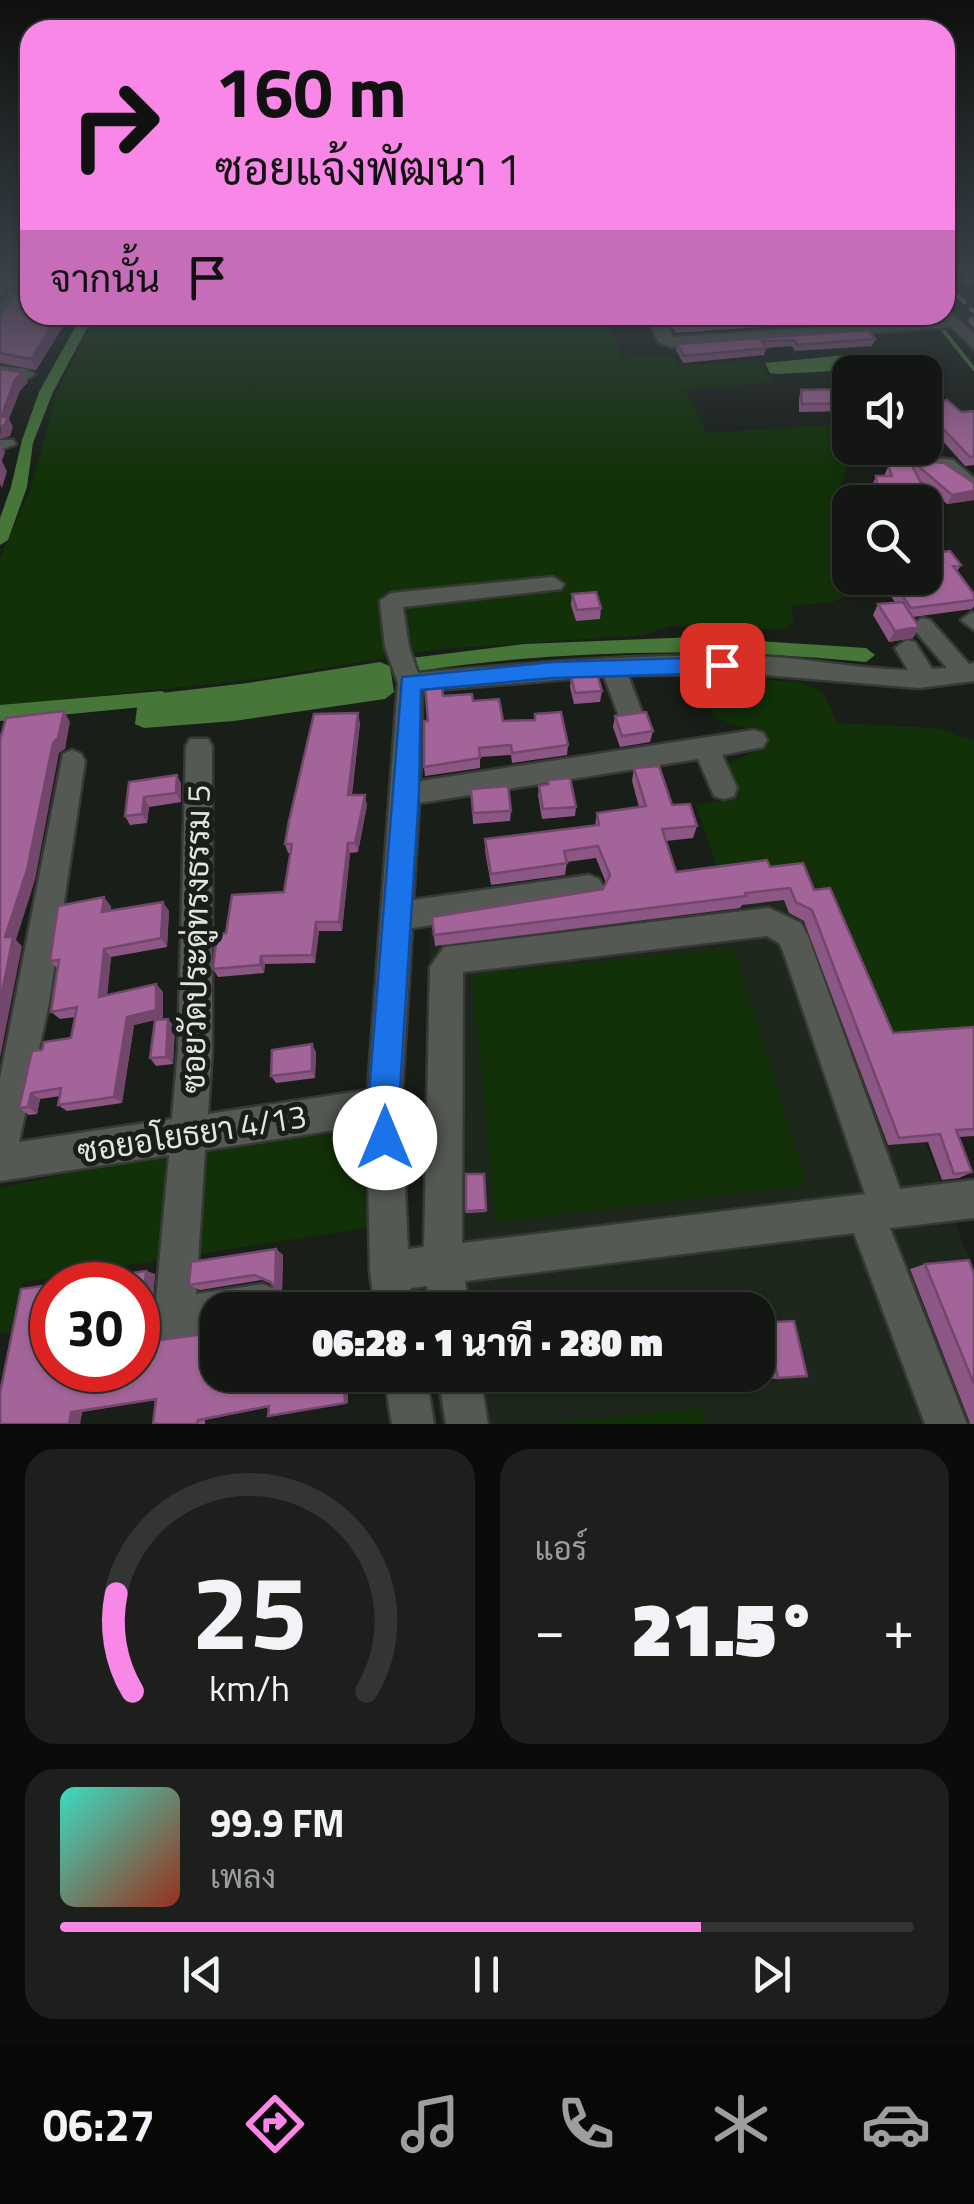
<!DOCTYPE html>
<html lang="th">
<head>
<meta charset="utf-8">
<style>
	body { margin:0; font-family:"Titillium Web",Sarabun,sans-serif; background:#1c1f1b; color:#f1f3f6; height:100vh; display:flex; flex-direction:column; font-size:38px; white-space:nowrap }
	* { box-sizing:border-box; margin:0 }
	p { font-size:32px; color:#9d9f9f }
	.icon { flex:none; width:55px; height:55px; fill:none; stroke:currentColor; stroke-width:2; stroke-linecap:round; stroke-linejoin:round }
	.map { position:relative; height:1424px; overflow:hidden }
	.details { display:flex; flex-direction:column; gap:25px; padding:25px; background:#0a0c0a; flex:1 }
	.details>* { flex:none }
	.guide { position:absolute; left:20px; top:20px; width:935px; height:305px; border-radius:30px; box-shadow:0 2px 8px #0004,0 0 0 2px #323532; background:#f987e8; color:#111; overflow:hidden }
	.tools { position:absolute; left:832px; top:355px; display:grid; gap:20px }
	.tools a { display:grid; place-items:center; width:110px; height:110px; border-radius:20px; background:#131612; box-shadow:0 2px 8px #0004,0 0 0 2px #323532; font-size:50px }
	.speed { position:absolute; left:30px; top:1262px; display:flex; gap:20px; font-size:50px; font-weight:700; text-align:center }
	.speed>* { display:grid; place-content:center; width:130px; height:130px; border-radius:50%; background:#131612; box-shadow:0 2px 8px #0004,0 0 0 2px #323532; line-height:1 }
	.speed .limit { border:15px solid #d22; background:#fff; color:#111 }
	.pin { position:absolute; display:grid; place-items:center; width:85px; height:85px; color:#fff; margin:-42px; border-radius:20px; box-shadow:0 5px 15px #0006 }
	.me { position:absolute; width:110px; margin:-55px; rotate:0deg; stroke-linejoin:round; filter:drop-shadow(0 0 8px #0008) }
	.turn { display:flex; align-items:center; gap:35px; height:210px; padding:0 30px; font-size:45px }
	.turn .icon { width:130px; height:130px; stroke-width:2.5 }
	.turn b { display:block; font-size:70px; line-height:85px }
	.then { display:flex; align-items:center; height:95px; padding:0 30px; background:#0003; gap:20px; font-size:38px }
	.big { font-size:75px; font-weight:800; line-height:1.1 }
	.details .widget { flex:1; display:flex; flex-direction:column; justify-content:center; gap:15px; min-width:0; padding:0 35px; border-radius:30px; background:#1c1f1b }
	.details .dial { align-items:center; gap:0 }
	.dial svg { height:260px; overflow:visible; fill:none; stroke:#323532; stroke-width:7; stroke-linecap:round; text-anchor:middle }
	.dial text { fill:#f1f3f6; stroke:none }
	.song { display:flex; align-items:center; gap:30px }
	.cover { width:120px; height:120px; border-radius:15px; background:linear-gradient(135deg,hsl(170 70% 55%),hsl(10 70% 35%)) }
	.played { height:10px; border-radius:5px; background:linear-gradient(90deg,#f987e8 75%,#323532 75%) }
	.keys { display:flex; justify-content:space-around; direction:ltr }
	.heat { display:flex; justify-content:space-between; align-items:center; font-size:55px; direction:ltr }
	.details .tiles { flex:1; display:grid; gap:25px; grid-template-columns:1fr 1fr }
	.widget:last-child { grid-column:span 2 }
	.trip { position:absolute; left:200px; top:1292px; width:575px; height:100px; border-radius:30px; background:#131612; box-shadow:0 2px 8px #0004,0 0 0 2px #323532; font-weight:800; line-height:100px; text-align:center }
	.tab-bar { display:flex; height:160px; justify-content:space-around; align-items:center; background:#080907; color:#9d9f9f }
	.tab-bar .icon { width:70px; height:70px }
	.tab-bar .on { color:#f987e8 }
	.tab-bar b { font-size:45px; color:#f1f3f6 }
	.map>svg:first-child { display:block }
	.built { fill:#1e271c }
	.green { fill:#123108 }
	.water { fill:#477738 }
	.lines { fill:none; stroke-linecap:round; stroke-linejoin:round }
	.stream { stroke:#477738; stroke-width:4 }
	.canal { fill:#477738; fill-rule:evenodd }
	.minor-casing { stroke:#363935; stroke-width:5 }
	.minor { fill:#545a53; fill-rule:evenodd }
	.rail { stroke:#8c908b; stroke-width:4; stroke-dasharray:12 6; stroke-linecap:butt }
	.wall { fill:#8c5784 }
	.shaded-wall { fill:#72476b }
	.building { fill:#a36599; stroke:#72476b; stroke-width:2.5 }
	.route { fill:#1a73e8; stroke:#114b97; stroke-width:2.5 }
	.labels { text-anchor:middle; stroke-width:10; stroke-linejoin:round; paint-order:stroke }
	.near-street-label { font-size:32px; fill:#e2e6e1; stroke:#191e18 }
</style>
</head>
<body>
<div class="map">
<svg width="974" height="1424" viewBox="0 0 974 1424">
	<rect width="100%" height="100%" fill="#191e18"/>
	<path class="built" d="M945,275H974V334L945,302Z
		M809,864L904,1085L974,1272V1424H441L434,1375H758V1310H424L430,917Z"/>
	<path class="green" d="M96,315H603L623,358L672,355L678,366L758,360L772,382L685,389L707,433L830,425L850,458L841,484L857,502H850V578H891L832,602L792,606L793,623L782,630L669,626L643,635L441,649L249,680L0,706V559L31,487L57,392Z
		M742,677L802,683L823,692L837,723L935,728L974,741V1030L882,1033L809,864L720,876L696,805L726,800L715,789L714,770L767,746L762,733L714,718L706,696L720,681Z
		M734,948L807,1185L496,1222L472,974Z
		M339,1130L360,1156L370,1227L23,1282L13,1332L0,1334V1188L152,1155Z
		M703,1408L706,1424H546Z"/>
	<path class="water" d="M855,354L864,358L873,369L777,374L770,373L765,363Z
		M380,662L390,666L394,692L385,699L234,721L144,728L135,724L138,699L144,695L248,683Z"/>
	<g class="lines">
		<path class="stream" d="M939,325L974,369"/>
		<path class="canal" d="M82,315H94L53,392L33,443L27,487L8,540L0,545V518L11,487L22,440L39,392Z
			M696,637L866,648L875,655L866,662C713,647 563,649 411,672L401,665L411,658L524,644Z
			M162,691L172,698L162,705L0,721V705Z"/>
		<g class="minor-casing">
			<path id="minor" d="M10,289L22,292L5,320L0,322V305Z
				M945,307L974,334V349L951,327L671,347L658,342L647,315H663L673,337L943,318L940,315H945Z
				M0,366L27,369L35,374L27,379L0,376Z
				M0,440H13L16,444L0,450Z
				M856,448L953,460L974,478V494L941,469L868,462Z
				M553,577L564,584L561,589L403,607L409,647L418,673C530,663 643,653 755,656C806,658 857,669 908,670L895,648L907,640L915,642L932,669L947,668L911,626L922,618L930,620L969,664L974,663V681L919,688L754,674L628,675L643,715L639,722H621L604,676L422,691L420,781L754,730L763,733L767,740L763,747L722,755L737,788L734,796L724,799L714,796L698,759L419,803L413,900L589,875L599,879L604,888L599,897L589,901L412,928L401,1105L408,1249L424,1247L430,967L444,947L769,908L801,923L808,936L900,1189L974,1180V1218L890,1228L967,1424H925L854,1233L465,1281L470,1310H430L427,1286L411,1288L415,1310H375L370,1271L367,1125L205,1150L196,1294L263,1284L277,1290L283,1304L280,1310H218V1331L138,1343V1303L156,1300L169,1155L0,1181V1078L63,754L72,750L81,754L85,761L49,1003L19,1142L172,1119L178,1049L186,746L190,739H208L212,746V1049L208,1114L368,1090L398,683L385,647L380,601L391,593ZM767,936L779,943L783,951L865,1194L462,1243L463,972Z
				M972,612L974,613V630L961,620Z
				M384,1375H426L434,1424H392Z
				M438,1375H480L488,1424H446Z"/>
		</g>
		<use href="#minor" class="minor"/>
		<path class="rail" d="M962,275L974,287
			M945,282L974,312"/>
	</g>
	<path class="wall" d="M0,275H30V315H68L60,331L36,370L0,363V313L4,312L19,288L9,286Z
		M666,315H858L854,317L853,321L675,333Z
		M970,317H974V328L968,322Z
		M868,330L875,339L872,346L795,351L792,346L766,348L764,355L683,363L676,350L678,344Z
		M837,371L850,372V411L799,412V398L801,390L840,389L834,379Z
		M925,386L939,402L961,412L974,411V465L965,466L931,428L925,429Z
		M892,458L910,462L911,460L974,483V500L947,504L921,481L932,504L927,513H925V502H874L872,486L876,476H884Z
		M925,532L941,552L961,565L957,571L974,594V606L972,609L913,617L919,627L913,638L889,642L873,615L878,604L895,602L887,591L892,581L927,578L925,574Z
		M572,594L601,608L600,619L576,621L571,605Z
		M571,676L602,691L600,702L574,704L570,687Z
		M443,696L473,701L503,721L534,720L535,714L568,745L567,755L512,763L511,755L480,757V768L425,776L424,767L428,721Z
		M615,716L653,731L650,742L620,747L613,727Z
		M360,723L352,795L367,805L358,852L350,853L342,931H319L315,963L265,964L264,973L218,977L213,969L226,933L284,892L290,853H288L285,844Z
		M634,768L672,805L697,826L693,838L666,841L676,872L770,867L814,890L893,1033L974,1027V1136L959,1137L972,1172L959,1178L942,1180L928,1142L888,1145L804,921L789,913L784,900L742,905L740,908L435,946L432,917L603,889L606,883L596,858L567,862L565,875L491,885L485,851V839L595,826L597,813L639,807L632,781Z
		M177,775L181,784V802L149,807L147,823L130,825L125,816L129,782Z
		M548,780L576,807L575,816L542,819L538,795L539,786L547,785Z
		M471,789L511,811L510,821L473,824Z
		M111,906V911H169L167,947L111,957L107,995L156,984L163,992V1018L134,1025L122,1103L67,1111L58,1105L60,1096L40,1099L37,1114L29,1115L19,1108L42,1050L71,1038L75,1017L60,1019L51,1012L58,969L50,961Z
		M175,1027L173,1064L156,1066L150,1058Z
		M316,1052L315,1078L276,1083L271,1076Z
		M466,1174H484L486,1212L466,1213Z
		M276,1249L283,1255L282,1293L275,1288L272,1284L262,1280L200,1290L189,1285Z
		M925,1264L974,1274V1424H969L970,1423L910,1269Z
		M146,1271L155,1274L153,1297L138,1302V1285H52V1370H138V1343L212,1333L215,1311H218V1375H348V1403L274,1416H268L269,1407L205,1420V1424H153L155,1400L82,1412L80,1424H0V1393L21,1289Z
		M758,1323L807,1376L772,1379L765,1349L758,1350Z"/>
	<path class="shaded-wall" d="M4,275L9,286L0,299V282Z
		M59,315H68L60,331L36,370L31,359Z
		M23,372L28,382L20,391L9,419L13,427L10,436L0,439L1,417L15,380Z
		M935,420L931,428L925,429L928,421Z
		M0,443L5,452L2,461L7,471L2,488L0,484Z
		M974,491V500L947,504L952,495Z
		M919,627L913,638L889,642L895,631Z
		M64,711L70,722L65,749L59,753L35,880L16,940L22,946L0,1058V1002L5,937L53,743Z
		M358,713L360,723L350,805L348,795Z
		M177,775L181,784V802L176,793Z
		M365,795L367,805L358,852L355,843Z
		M144,797L149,807L147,823L142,814Z
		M348,843L350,853L342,931L339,922Z
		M104,897L111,906L109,921L102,912Z
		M163,902L169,911L167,947L161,938Z
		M316,922L319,931L315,963L312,955Z
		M104,949L111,957L106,1005L99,997Z
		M261,956L265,964L264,973L260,965Z
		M156,984L163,992V1018L134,1025L122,1103L114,1097L127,1017Z
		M168,1019L175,1027L173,1064L166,1057Z
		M312,1044L316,1052L315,1078L312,1071Z
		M31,1093L40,1099L37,1114L28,1107Z
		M276,1249L283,1255L282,1293L275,1288Z
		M146,1271L155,1274L153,1297L138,1302V1296Z
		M344,1375H348V1403H345Z
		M71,1412H82L80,1424H69Z"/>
	<path class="building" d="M0,275H30V315H59L31,359L0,353V313L4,312L21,284L19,278L4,275L0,282Z
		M672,315H822L677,325Z
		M868,330L875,339L797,345L794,340L762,341L766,348L684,356L678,344Z
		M0,369L23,372L15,380L1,417L8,416L5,425L0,426Z
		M902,370L910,372H850V403L802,404L801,390L848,389L837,371Z
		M925,386L939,402L947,400L961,412L974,411V457H970L935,420L928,421L925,418Z
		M892,458L909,460L932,504L879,502L876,476H892L888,465H895Z
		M911,460L944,463L974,483V491L952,495Z
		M925,532L941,552L950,551L961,565L953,566L974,594V600L911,608L892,581L939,576L925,558Z
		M596,592L601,608L577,610L572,594Z
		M903,602L919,627L895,631L878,604Z
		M597,674L602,691L575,693L571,676Z
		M441,683L443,696L472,694L473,701L499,699L503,721L535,720V714L561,712L568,745L512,753L511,745L479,748L480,758L424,767V721H428L425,684Z
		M64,711L58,738L53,743L27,870L5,937H13L0,1002V740L6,718Z
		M646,712L653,731L622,736L615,716Z
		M358,713L348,795H365L355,843H348L339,922H316L312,955L261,956L260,965L213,969L217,934L226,933L232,895L284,892L292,844H285L289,821L314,714Z
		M659,766L672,805L690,804L697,826L662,829L676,872L767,860L770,867L803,863L814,890L830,888L893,1033L974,1027V1129L956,1130L972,1172L954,1174L940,1134L899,1138L812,910L796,902L790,888L745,893L746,896L434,935L432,917L603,889L610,875L598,846L564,851L567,863L491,874L485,839L599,825L597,813L646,806L634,768Z
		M177,775L176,793L144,797L142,814L125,816L129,782Z
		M570,778L576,807L543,809L539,786L549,784L548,780Z
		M508,786L511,811L473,813L471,789Z
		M104,897L102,912L163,902L161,938L104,949L99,997L156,984V1010L127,1017L114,1097L58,1105L61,1088L31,1093L28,1107L19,1108L32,1051L42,1050L44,1042L71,1038L77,1007L51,1012L59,960L50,961L58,906Z
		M168,1019L166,1057L150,1058L155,1020Z
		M312,1044V1071L271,1076L272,1050Z
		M466,1174H484L486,1210L466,1211Z
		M276,1249L275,1288L271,1282L254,1275L189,1285L191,1262Z
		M969,1260L974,1274V1384L925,1264Z
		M146,1271L144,1294L138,1296V1285H52V1370H138V1343L212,1333L215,1311H218V1375H344L345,1403L268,1416L269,1406L198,1420L197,1424H153L156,1399L71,1412L69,1424H0V1393L21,1289Z
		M296,1306V1310H280Z
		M794,1321L807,1376L778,1378L771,1348L758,1349V1323Z"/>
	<linearGradient id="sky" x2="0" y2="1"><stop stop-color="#0e100d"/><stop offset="0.58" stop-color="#384148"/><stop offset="1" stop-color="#384148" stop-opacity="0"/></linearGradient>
	<rect width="974" height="474" fill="url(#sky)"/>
	<path class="route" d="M722,657L733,665L722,673L553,678L421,690L419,794L399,1106L401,1138L396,1150L385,1155L373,1150L369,1138L368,1106L402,677L553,662Z"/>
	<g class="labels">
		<g class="near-street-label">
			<text transform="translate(196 939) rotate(-89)" y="11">ซอยวัดประดู่ทรงธรรม 5</text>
			<text transform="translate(192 1134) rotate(-9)" y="11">ซอยอโยธยา 4/13</text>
		</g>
	</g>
</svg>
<div class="tools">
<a><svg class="icon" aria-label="sound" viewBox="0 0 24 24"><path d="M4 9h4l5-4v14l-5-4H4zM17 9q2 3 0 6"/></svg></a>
<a><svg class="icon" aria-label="search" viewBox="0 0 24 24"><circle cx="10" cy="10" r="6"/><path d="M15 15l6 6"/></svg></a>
</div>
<div class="speed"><div class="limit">30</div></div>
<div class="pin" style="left:722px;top:665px;background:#d93025"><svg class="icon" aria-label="arrive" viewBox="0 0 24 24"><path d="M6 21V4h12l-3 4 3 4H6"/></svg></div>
<svg class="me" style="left:385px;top:1138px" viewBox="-20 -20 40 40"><circle r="19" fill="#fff"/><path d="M0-13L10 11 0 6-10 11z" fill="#1a73e8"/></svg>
<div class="trip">06:28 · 1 นาที · 280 m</div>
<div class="guide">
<div class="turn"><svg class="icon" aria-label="right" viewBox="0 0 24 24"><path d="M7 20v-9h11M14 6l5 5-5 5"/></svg><div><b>160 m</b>ซอยแจ้งพัฒนา 1</div></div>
<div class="then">จากนั้น<svg class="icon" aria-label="arrive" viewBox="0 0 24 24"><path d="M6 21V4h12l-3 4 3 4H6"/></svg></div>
</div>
</div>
<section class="details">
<div class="tiles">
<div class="widget dial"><svg viewBox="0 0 100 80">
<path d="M14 69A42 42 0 1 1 86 69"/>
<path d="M14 69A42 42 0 0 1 9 39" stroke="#f987e8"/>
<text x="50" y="56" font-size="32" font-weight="700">25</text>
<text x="50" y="72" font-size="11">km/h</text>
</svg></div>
<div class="widget"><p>แอร์</p>
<div class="heat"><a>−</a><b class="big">21.5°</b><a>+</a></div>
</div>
<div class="widget">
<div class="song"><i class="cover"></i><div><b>99.9 FM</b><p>เพลง</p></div></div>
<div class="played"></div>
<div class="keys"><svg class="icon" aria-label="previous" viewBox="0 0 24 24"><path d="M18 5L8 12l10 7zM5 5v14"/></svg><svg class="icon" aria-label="pause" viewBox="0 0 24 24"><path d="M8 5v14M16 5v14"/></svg><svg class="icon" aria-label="next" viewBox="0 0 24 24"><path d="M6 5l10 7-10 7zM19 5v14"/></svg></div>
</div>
</div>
</section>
<nav class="tab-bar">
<b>06:27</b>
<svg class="icon on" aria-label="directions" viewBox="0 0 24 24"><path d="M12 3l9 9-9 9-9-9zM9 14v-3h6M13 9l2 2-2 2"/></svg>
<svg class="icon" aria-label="music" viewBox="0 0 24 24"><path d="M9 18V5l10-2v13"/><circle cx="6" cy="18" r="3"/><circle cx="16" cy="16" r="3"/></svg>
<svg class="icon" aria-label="phone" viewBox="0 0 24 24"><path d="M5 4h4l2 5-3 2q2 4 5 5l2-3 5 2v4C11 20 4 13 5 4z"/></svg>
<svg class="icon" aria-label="climate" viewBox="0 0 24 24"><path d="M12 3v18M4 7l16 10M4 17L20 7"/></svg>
<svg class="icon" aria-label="car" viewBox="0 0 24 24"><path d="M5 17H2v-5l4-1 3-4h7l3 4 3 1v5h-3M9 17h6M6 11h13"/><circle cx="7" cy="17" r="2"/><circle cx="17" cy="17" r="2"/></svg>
</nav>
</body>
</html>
